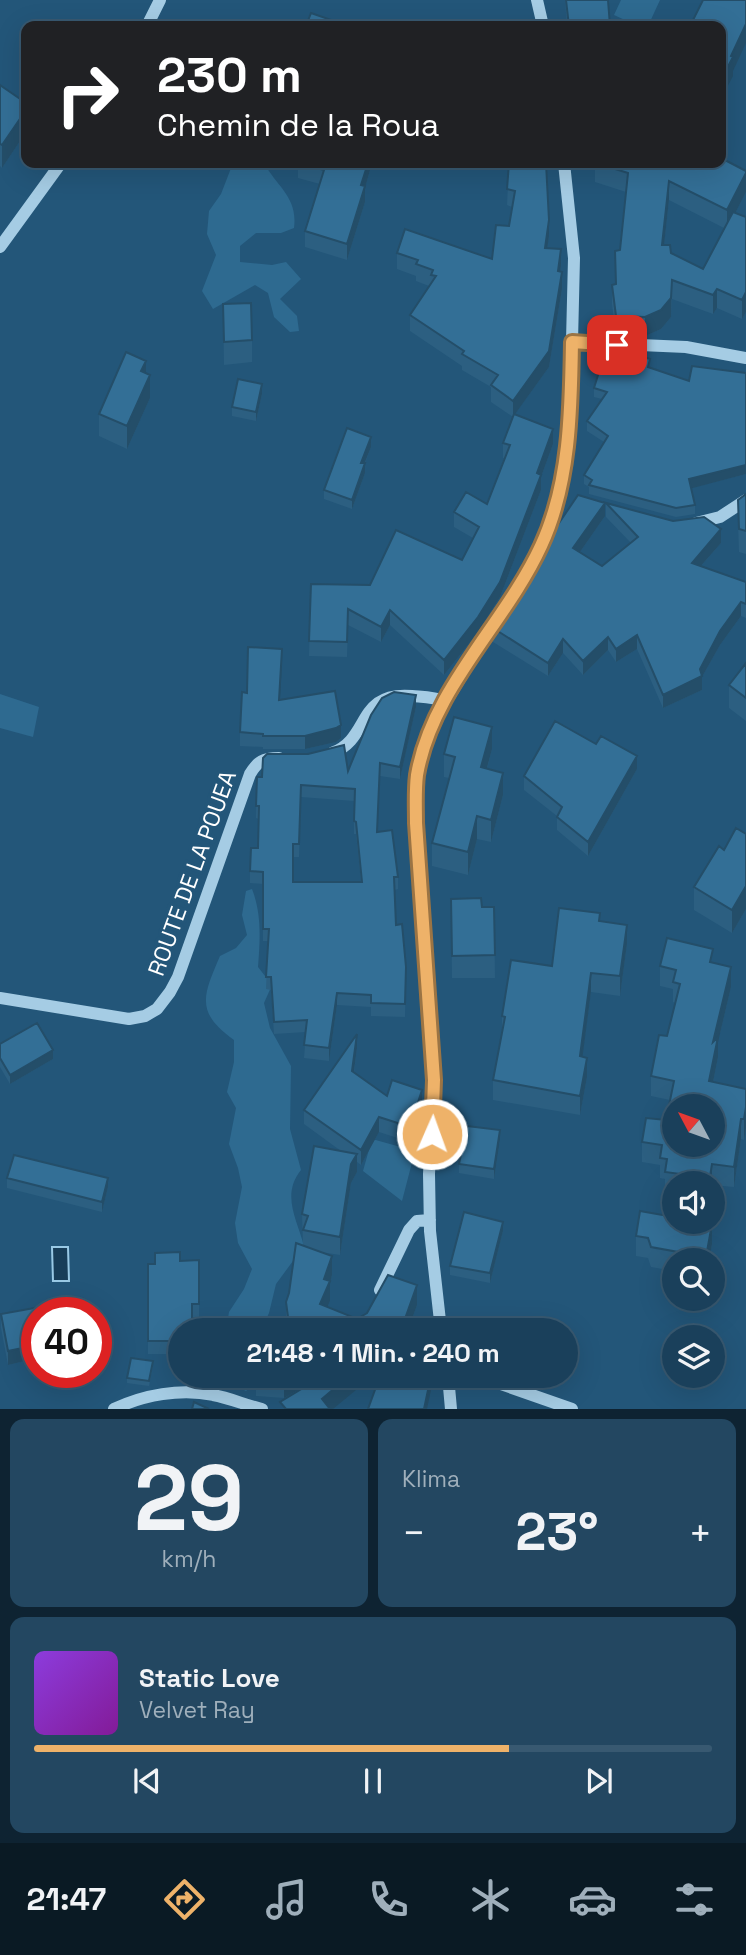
<!DOCTYPE html>
<html lang="de">
<head>
<meta charset="utf-8">
<style>
	body { margin:0; font-family:"Space Grotesk",sans-serif; background:#234761; color:#f1f3f6; height:100vh; display:flex; flex-direction:column; font-size:26px; white-space:nowrap }
	* { box-sizing:border-box; margin:0 }
	p { font-size:23px; color:#9fafbb }
	.icon { flex:none; width:38px; height:38px; fill:none; stroke:currentColor; stroke-width:2; stroke-linecap:round; stroke-linejoin:round }
	.map { position:relative; height:1409px; overflow:hidden }
	.panel { display:flex; flex-direction:column; gap:10px; padding:10px; background:#0e2332; flex:1 }
	.panel>* { flex:none }
	.hud { position:absolute; left:21px; top:21px; width:705px; height:147px; border-radius:14px; box-shadow:0 7px 28px #0002,0 0 0 2px #385971; background:#202124; color:#fff; overflow:hidden }
	.needle { width:46px; rotate:311deg }
	.buttons { position:absolute; left:662px; top:1094px; display:grid; gap:14px }
	.buttons a { display:grid; place-items:center; width:63px; height:63px; border-radius:50%; background:#1a405b; box-shadow:0 7px 28px #0002,0 0 0 2px #385971; font-size:35px }
	.speed { position:absolute; left:21px; top:1297px; display:flex; gap:14px; font-size:35px; font-weight:700; text-align:center }
	.speed>* { display:grid; place-content:center; width:91px; height:91px; border-radius:50%; background:#1a405b; box-shadow:0 7px 28px #0002,0 0 0 2px #385971; line-height:1 }
	.speed .limit { border:10px solid #d22; background:#fff; color:#111 }
	.pin { position:absolute; display:grid; place-items:center; width:60px; height:60px; color:#fff; margin:-30px; border-radius:14px; box-shadow:0 4px 10px #0006 }
	.me { position:absolute; width:77px; margin:-38px; rotate:2deg; stroke-linejoin:round; filter:drop-shadow(0 0 5px #0008) }
	.turn { display:flex; align-items:center; gap:24px; height:147px; padding:0 21px; font-size:32px }
	.turn .icon { width:91px; height:91px; stroke-width:2.5 }
	.turn b { display:block; font-size:49px; line-height:60px }
	.big { font-size:52px; font-weight:700; line-height:1.1 }
	.panel .card { flex:1; display:flex; flex-direction:column; justify-content:center; gap:10px; min-width:0; padding:0 24px; border-radius:14px; background:#234761 }
	.panel .dial { align-items:center; gap:0 }
	.dial b { font-size:91px; line-height:1 }
	.song { display:flex; align-items:center; gap:21px }
	.cover { width:84px; height:84px; border-radius:10px; background:linear-gradient(135deg,hsl(270 70% 55%),hsl(290 70% 35%)) }
	.played { height:7px; border-radius:4px; background:linear-gradient(90deg,#eeb269 70%,#385971 70%) }
	.keys { display:flex; justify-content:space-around; direction:ltr }
	.heat { display:flex; justify-content:space-between; align-items:center; font-size:38px; direction:ltr }
	.panel .tiles { flex:1; display:grid; gap:10px; grid-template-columns:1fr 1fr }
	.card:last-child { grid-column:span 2 }
	.trip { position:absolute; left:168px; top:1318px; width:410px; height:70px; border-radius:35px; background:#1a405b; box-shadow:0 7px 28px #0002,0 0 0 2px #385971; font-weight:700; line-height:70px; text-align:center }
	.dock { display:flex; height:112px; justify-content:space-around; align-items:center; background:#0a1a24; color:#9fafbb }
	.dock .icon { width:49px; height:49px }
	.dock .on { color:#eeb269 }
	.dock b { font-size:32px; color:#f1f3f6 }
	.map>svg:first-child { display:block }
	.green { fill:#2e6a90 }
	.water { fill:#183e59; stroke:#99c9e5; stroke-width:2 }
	.lines { fill:none; stroke-linecap:round; stroke-linejoin:round }
	.minor { stroke:#a5cce4; stroke-width:12 }
	.wall { fill:#2c5f81; fill-rule:evenodd }
	.shaded-wall { fill:#244e69 }
	.building { fill:#336f96; stroke:#244e69; stroke-width:2; fill-rule:evenodd }
	.route-casing { stroke:#9b7444; stroke-width:18 }
	.route { stroke:#eeb269; stroke-width:12 }
	.labels { text-anchor:middle; stroke-width:7; stroke-linejoin:round; paint-order:stroke }
	.street-label { font-size:23px; fill:#fff; stroke:#235679 }
</style>
</head>
<body>
<div class="map">
<svg width="746" height="1409" viewBox="0 0 746 1409">
	<rect width="100%" height="100%" fill="#235679"/>
	<path class="green" d="M621,0H660L648,26H638L614,15Z
		M233,163H264C277,187 298,197 294,228L281,233H256L240,246V262L272,265L286,262L301,279L280,299L297,316L299,331L290,332L274,317L268,293L255,285L213,309L202,291L216,255L207,234L209,211L221,194Z
		M0,694L39,707L33,737L0,728Z
		M252,889C262,915 260,940 258,967L272,985L264,1003L270,1028L291,1066L290,1129L301,1170C281,1195 297,1219 304,1246L276,1284L269,1313L261,1330H226L229,1312L244,1289L252,1269L238,1243L235,1223L242,1187L238,1168L229,1144L236,1108L227,1092L234,1062V1040C195,1012 203,996 220,956L236,948L247,935L242,915L246,891Z
		M372,1139L415,1151L402,1201L363,1171Z
		M227,1376H263L246,1391L229,1383Z"/>
	<path class="water" d="M52,1247H68L69,1281H53Z"/>
	<g class="lines">
		<path class="minor" d="M537,0L543,26
			M147,26L160,0
			M0,247L61,163
			M572,342L686,347L746,358
			M696,523L720,517L746,500
			M332,753C371,739 356,691 412,696C423,697 434,697 445,701
			M0,998L129,1019L145,1016L157,1009L170,992L178,977L250,774C258,761 263,758 279,758
			M380,1290L409,1230L417,1221L430,1220
			M441,1330L430,1231L429,1174L434,1080L429,983L418,868L416,823L417,777L423,750L436,718L540,548L560,491L566,452L571,383L574,258L564,163
			M448,1376L451,1409
			M478,1376L572,1409
			M114,1409C143,1395 181,1388 213,1395C230,1398 245,1405 262,1409"/>
	</g>
	<path class="wall" d="M565,0H608L610,26H567Z
		M0,85L26,103V132L2,168L0,166Z
		M298,163H372L365,188V202L347,260L305,247V231L320,184L298,178Z
		M509,163L549,236L547,248L561,266L560,272L562,289L549,367L515,414L553,444L541,477V490L500,597L478,632L444,675L390,625L381,642L348,625L347,657L309,656L311,584L370,585L462,560L473,538L454,527V512L487,504L504,458H503V443L513,417L491,402V387L462,370V366L410,331V315L429,286L416,281V276L397,269V253L492,259L509,226L512,207L507,205Z
		M595,163L746,171V192L735,213L746,217V312L742,319L717,308L713,314L672,299L671,317L661,329L645,336L616,335L612,304V285L615,284V251L620,250L626,192L595,182ZM669,200L724,228L703,269L671,253L664,245Z
		M223,304L252,340V362L224,365Z
		M650,368L746,474L691,488L695,505V514L676,517L589,494V487L584,484V475L604,442L587,431V421L602,399L594,397V388Z
		M146,373L150,398L127,449L99,436V414Z
		M262,394L256,421L232,416V407Z
		M371,447L365,463V473L352,509L324,499V490Z
		M746,494V554L739,552L738,522V500Z
		M606,503L721,543L701,566L746,582V618L741,616L720,645L702,677V690L663,708L637,649L616,662L608,650L583,675L563,653L548,676L493,642V628L605,516L580,552L602,566L631,543L606,517Z
		M282,663L279,700L341,738L336,742L305,749H263V747L240,746V732L247,693Z
		M746,663V721L729,708V685Z
		M416,707L400,779L380,776L377,832L398,877V889L395,890L396,925L406,967L405,1017L371,1016V1007L337,1005L329,1061L304,1058L306,1032L274,1034L271,990L266,989L268,941H263V884L250,883V871L258,848L259,819L256,818L257,777L348,771ZM301,797L354,801V834H356L361,882H293V857H299Z
		M596,744L637,769L588,856L557,830V816L524,790V776Z
		M492,749L487,769L503,795L491,842L477,839L468,875L432,866V843L449,778L444,777V754Z
		M746,834V909L732,933L694,910V887L724,850Z
		M451,899L482,907H494L495,978H452Z
		M600,921L627,944L620,996L591,992L582,1057L587,1077L580,1115L493,1100V1080L502,1029V1016L552,966Z
		M713,963L731,987L718,1042V1057L713,1082L746,1089V1128L744,1140L741,1139L734,1187L712,1185V1183H674V1194L665,1192V1179L660,1178V1165L642,1162V1142L666,1120L670,1100L651,1096V1076L667,1036L675,1003L673,1002V989L660,986V966Z
		M0,1044L53,1059L10,1084L0,1067Z
		M357,1048L354,1073L387,1096L422,1105L410,1142L379,1132L361,1165L357,1162V1172L351,1183L340,1255L321,1252L332,1275L330,1283V1301L327,1307L357,1319L417,1305L408,1330L286,1320V1302L303,1245L302,1214L341,1151L304,1124V1110Z
		M500,1139L494,1179L459,1173V1164Z
		M7,1178L108,1187L102,1212L7,1188Z
		M674,1222H707L712,1244L709,1260H674V1271L651,1267L648,1258L636,1256V1236Z
		M503,1231L490,1283L450,1275V1266Z
		M199,1260V1317H192L180,1330V1354H148V1264L180,1261Z
		M37,1312V1358L8,1365L1,1328V1314Z
		M153,1366L149,1386L127,1383V1378Z
		M256,1376H314L298,1390L284,1398L256,1396Z"/>
	<path class="shaded-wall" d="M746,24V43L733,71V76L721,99V80L731,56Z
		M26,110V132L2,168V145Z
		M368,163H372L365,188V202L347,260V244L361,185Z
		M746,173V192L727,229V210Z
		M669,181V200L662,264V245Z
		M549,220V236L545,264V248Z
		M561,249V266L558,288V271Z
		M562,272V289L549,367L513,417V401Z
		M672,280L671,317L661,329L645,336V317Z
		M717,289V308L713,314V295Z
		M746,292V312L742,319V300Z
		M146,361V383L141,371Z
		M150,375V398L127,449V426Z
		M262,384V394L256,421V412Z
		M553,429V444L541,477V490L500,597L478,632L444,675V660L537,473Z
		M371,437V447L361,472V463Z
		M365,463V473L352,509V500Z
		M746,465V474L689,489V479Z
		M605,503V516L573,562V548Z
		M721,529V543L692,576V563Z
		M741,602V616L720,645L702,677V690L663,708V695L700,669L720,631Z
		M390,610V625L381,642V627Z
		M637,635V649L616,662V649Z
		M608,637V650L583,675V661Z
		M563,639V653L548,676V663Z
		M282,649V663L279,714V700Z
		M416,695V707L400,779V767Z
		M341,725V738L336,742L305,749V736Z
		M492,727V749L481,790V767Z
		M637,756V769L588,856V842Z
		M503,773V795L491,842V820Z
		M477,816V839L468,875V852Z
		M746,886V909L732,933V910Z
		M627,925V944L620,996V976Z
		M731,967V987L718,1042V1057L709,1102V1081L713,1042Z
		M591,973V992L580,1076V1056Z
		M337,993V1005L329,1061V1048Z
		M357,1034V1048L352,1086V1071Z
		M53,1050V1059L10,1084V1075Z
		M587,1058V1077L580,1115V1096Z
		M422,1090V1105L410,1142V1127Z
		M746,1107V1128L744,1140V1119Z
		M379,1117V1132L361,1165V1150Z
		M741,1119V1139L734,1187V1167Z
		M500,1130V1139L494,1179V1169Z
		M357,1154V1172L351,1183L340,1255V1237L351,1164Z
		M712,1164V1183H709Z
		M108,1178V1187L102,1212V1202Z
		M503,1222V1231L490,1283V1273Z
		M712,1224V1244L709,1260H706Z
		M332,1256V1275L330,1283V1301L320,1323V1304L324,1279Z
		M417,1285V1305L408,1330H401Z
		M37,1345V1358L8,1365V1351Z
		M290,1376H314L298,1390L284,1398V1379Z
		M349,1376H373L333,1409H322V1399Z
		M431,1376H434L427,1409H424Z"/>
	<path class="building" d="M566,0H608L610,26H569Z
		M703,0H746V24L731,56L733,57L721,80V26H690Z
		M311,13L337,22L335,26H306Z
		M0,85L26,103V110L2,145L0,144Z
		M721,158L746,171V173L727,210L669,181L662,245H670L671,253L703,269L733,212L746,217V292L742,300L717,289L713,295L672,280L671,298L661,310L645,317L616,316L612,285L616,284L615,251L620,250L628,173L596,163H721Z
		M299,163H368L361,185L365,186L347,244L305,231L324,170Z
		M509,163H546L549,220L545,248L561,249L558,271L562,272L549,351L513,401L491,385L498,375L462,354L464,351L410,315L436,276L431,275L433,270L416,264L418,260L397,253L405,229L492,259L496,225L509,226L515,191L507,189Z
		M251,303L252,340L224,342L223,304Z
		M607,346L650,359L648,367L689,381L692,366L746,373V465L689,479L695,505L676,508L589,485L592,480L584,475L608,436L587,421L607,392L594,388Z
		M126,352L146,361L141,371L150,375L127,426L99,414Z
		M238,379L262,384L256,412L232,407Z
		M514,414L553,429L537,473L541,475L500,582L478,617L444,660L390,610L381,627L348,609L347,642L309,641L311,584L370,585L396,530L462,560L479,527L454,512L466,492L487,504L510,445L503,443Z
		M347,428L371,437L361,463H365L352,500L324,490Z
		M746,494V531L739,529L738,500Z
		M578,495L605,503L573,548L602,566L638,537L606,503L673,521L704,517L721,529L692,563L746,582V604L741,602L720,631L700,669L702,676L663,695L637,635L616,649L608,637L583,661L563,639L548,663L493,628L540,551Z
		M248,647L282,649L279,700L335,691L341,725L336,728L305,736H263V734L240,732L242,692L247,693Z
		M746,663V698L729,685Z
		M394,692L416,695L400,767L380,763L377,832L392,830L398,877H394L396,925L402,924L406,967L405,1004L371,1003V995L337,993L329,1048L304,1045L307,1020L274,1022L271,977H266L269,929H263V872L250,871L251,848H258L259,806H256L257,777H262L263,758L267,754H308L344,745L348,771L371,715L382,698ZM301,785L355,789L354,821L356,822L362,882H293V844H299Z
		M454,717L492,727L481,767L503,773L491,820L477,816L468,852L432,843L455,757L444,754Z
		M555,721L596,744L601,736L637,756L588,842L557,817L562,807L524,776Z
		M736,828L746,834V886L732,910L694,887L719,846L724,850Z
		M481,898L482,907H494L495,955L452,956L451,899Z
		M559,908L600,913L599,921L627,925L620,976L591,973L580,1056L587,1058L580,1096L493,1080L505,1017L502,1016L511,960L552,966Z
		M667,938L713,949L710,962L731,967L713,1042L718,1037L709,1081L746,1089V1107L744,1119H741L734,1167L712,1164L709,1183H686L688,1175L665,1172L667,1159L660,1158L662,1145L642,1142L646,1118L666,1120L674,1081L651,1076L659,1035L667,1036L680,984L673,982L676,970L660,966ZM674,1106H712V1144H674Z
		M37,1023L53,1050L10,1075L0,1058V1044Z
		M357,1034L352,1071L387,1096L392,1080L422,1090L410,1127L379,1117L361,1150L304,1110Z
		M467,1126L500,1130L494,1169L459,1164Z
		M314,1146L357,1154L351,1164L340,1237L303,1230L308,1216L302,1214Z
		M14,1155L108,1178L102,1202L7,1178Z
		M640,1211L674,1217V1222H704L712,1224L706,1257L651,1247L648,1238L636,1236Z
		M464,1212L503,1222L490,1273L450,1266Z
		M296,1243L332,1256L324,1279L330,1281L320,1304L357,1319L367,1313L388,1275L417,1285L401,1330H280L288,1317L286,1302L289,1293Z
		M180,1252V1261L199,1260V1304H192V1330H180V1341H148V1264H155V1253Z
		M73,1301L76,1312H37V1345L8,1351L1,1314Z
		M131,1358L153,1361L149,1381L127,1378Z
		M256,1376H290L284,1379Z
		M318,1376H349L322,1399L330,1409H286L280,1402L308,1385Z
		M380,1376H431L424,1409H368Z
		M194,1402L209,1409H192Z"/>
	<g class="lines">
		<g class="route-casing">
			<path id="route" d="M432,1134L434,1080L416,823C416,807 415,791 417,775C432,688 505,624 541,546C570,484 571,410 572,342L617,345"/>
		</g>
		<use href="#route" class="route"/>
	</g>
	<g class="labels">
		<g class="street-label">
			<text transform="translate(192 873) rotate(-70)" y="8">ROUTE DE LA POUEA</text>
		</g>
	</g>
</svg>
<div class="buttons">
<a><svg class="needle" viewBox="-14 -14 28 28"><path d="M0-13l5 13h-10z" fill="#e53935"/><path d="M0 13l5-13h-10z" fill="#9fafbb"/></svg></a>
<a><svg class="icon" aria-label="sound" viewBox="0 0 24 24"><path d="M4 9h4l5-4v14l-5-4H4zM17 9q2 3 0 6"/></svg></a>
<a><svg class="icon" aria-label="search" viewBox="0 0 24 24"><circle cx="10" cy="10" r="6"/><path d="M15 15l6 6"/></svg></a>
<a><svg class="icon" aria-label="layers" viewBox="0 0 24 24"><path d="M12 4l9 5-9 5-9-5zM3 14l9 5 9-5"/></svg></a>
</div>
<div class="speed"><div class="limit">40</div></div>
<div class="pin" style="left:617px;top:345px;background:#d93025"><svg class="icon" aria-label="arrive" viewBox="0 0 24 24"><path d="M6 21V4h12l-3 4 3 4H6"/></svg></div>
<svg class="me" style="left:432px;top:1134px" viewBox="-20 -20 40 40"><circle r="17" fill="#eeb269" stroke="#fff" stroke-width="3"/><path d="M0-11L8 9 0 5-8 9z" fill="#fff"/></svg>
<div class="trip">21:48 · 1 Min. · 240 m</div>
<div class="hud">
<div class="turn"><svg class="icon" aria-label="right" viewBox="0 0 24 24"><path d="M7 20v-9h11M14 6l5 5-5 5"/></svg><div><b>230 m</b>Chemin de la Roua</div></div>
</div>
</div>
<section class="panel">
<div class="tiles">
<div class="card dial"><b>29</b><p>km/h</p></div>
<div class="card"><p>Klima</p>
<div class="heat"><a>−</a><b class="big">23°</b><a>+</a></div>
</div>
<div class="card">
<div class="song"><i class="cover"></i><div><b>Static Love</b><p>Velvet Ray</p></div></div>
<div class="played"></div>
<div class="keys"><svg class="icon" aria-label="previous" viewBox="0 0 24 24"><path d="M18 5L8 12l10 7zM5 5v14"/></svg><svg class="icon" aria-label="pause" viewBox="0 0 24 24"><path d="M8 5v14M16 5v14"/></svg><svg class="icon" aria-label="next" viewBox="0 0 24 24"><path d="M6 5l10 7-10 7zM19 5v14"/></svg></div>
</div>
</div>
</section>
<nav class="dock">
<b>21:47</b>
<svg class="icon on" aria-label="directions" viewBox="0 0 24 24"><path d="M12 3l9 9-9 9-9-9zM9 14v-3h6M13 9l2 2-2 2"/></svg>
<svg class="icon" aria-label="music" viewBox="0 0 24 24"><path d="M9 18V5l10-2v13"/><circle cx="6" cy="18" r="3"/><circle cx="16" cy="16" r="3"/></svg>
<svg class="icon" aria-label="phone" viewBox="0 0 24 24"><path d="M5 4h4l2 5-3 2q2 4 5 5l2-3 5 2v4C11 20 4 13 5 4z"/></svg>
<svg class="icon" aria-label="climate" viewBox="0 0 24 24"><path d="M12 3v18M4 7l16 10M4 17L20 7"/></svg>
<svg class="icon" aria-label="car" viewBox="0 0 24 24"><path d="M5 17H2v-5l4-1 3-4h7l3 4 3 1v5h-3M9 17h6M6 11h13"/><circle cx="7" cy="17" r="2"/><circle cx="17" cy="17" r="2"/></svg>
<svg class="icon" aria-label="filters" viewBox="0 0 24 24"><path d="M4 7h16M4 17h16"/><circle cx="9" cy="7" r="2"/><circle cx="15" cy="17" r="2"/></svg>
</nav>
</body>
</html>
